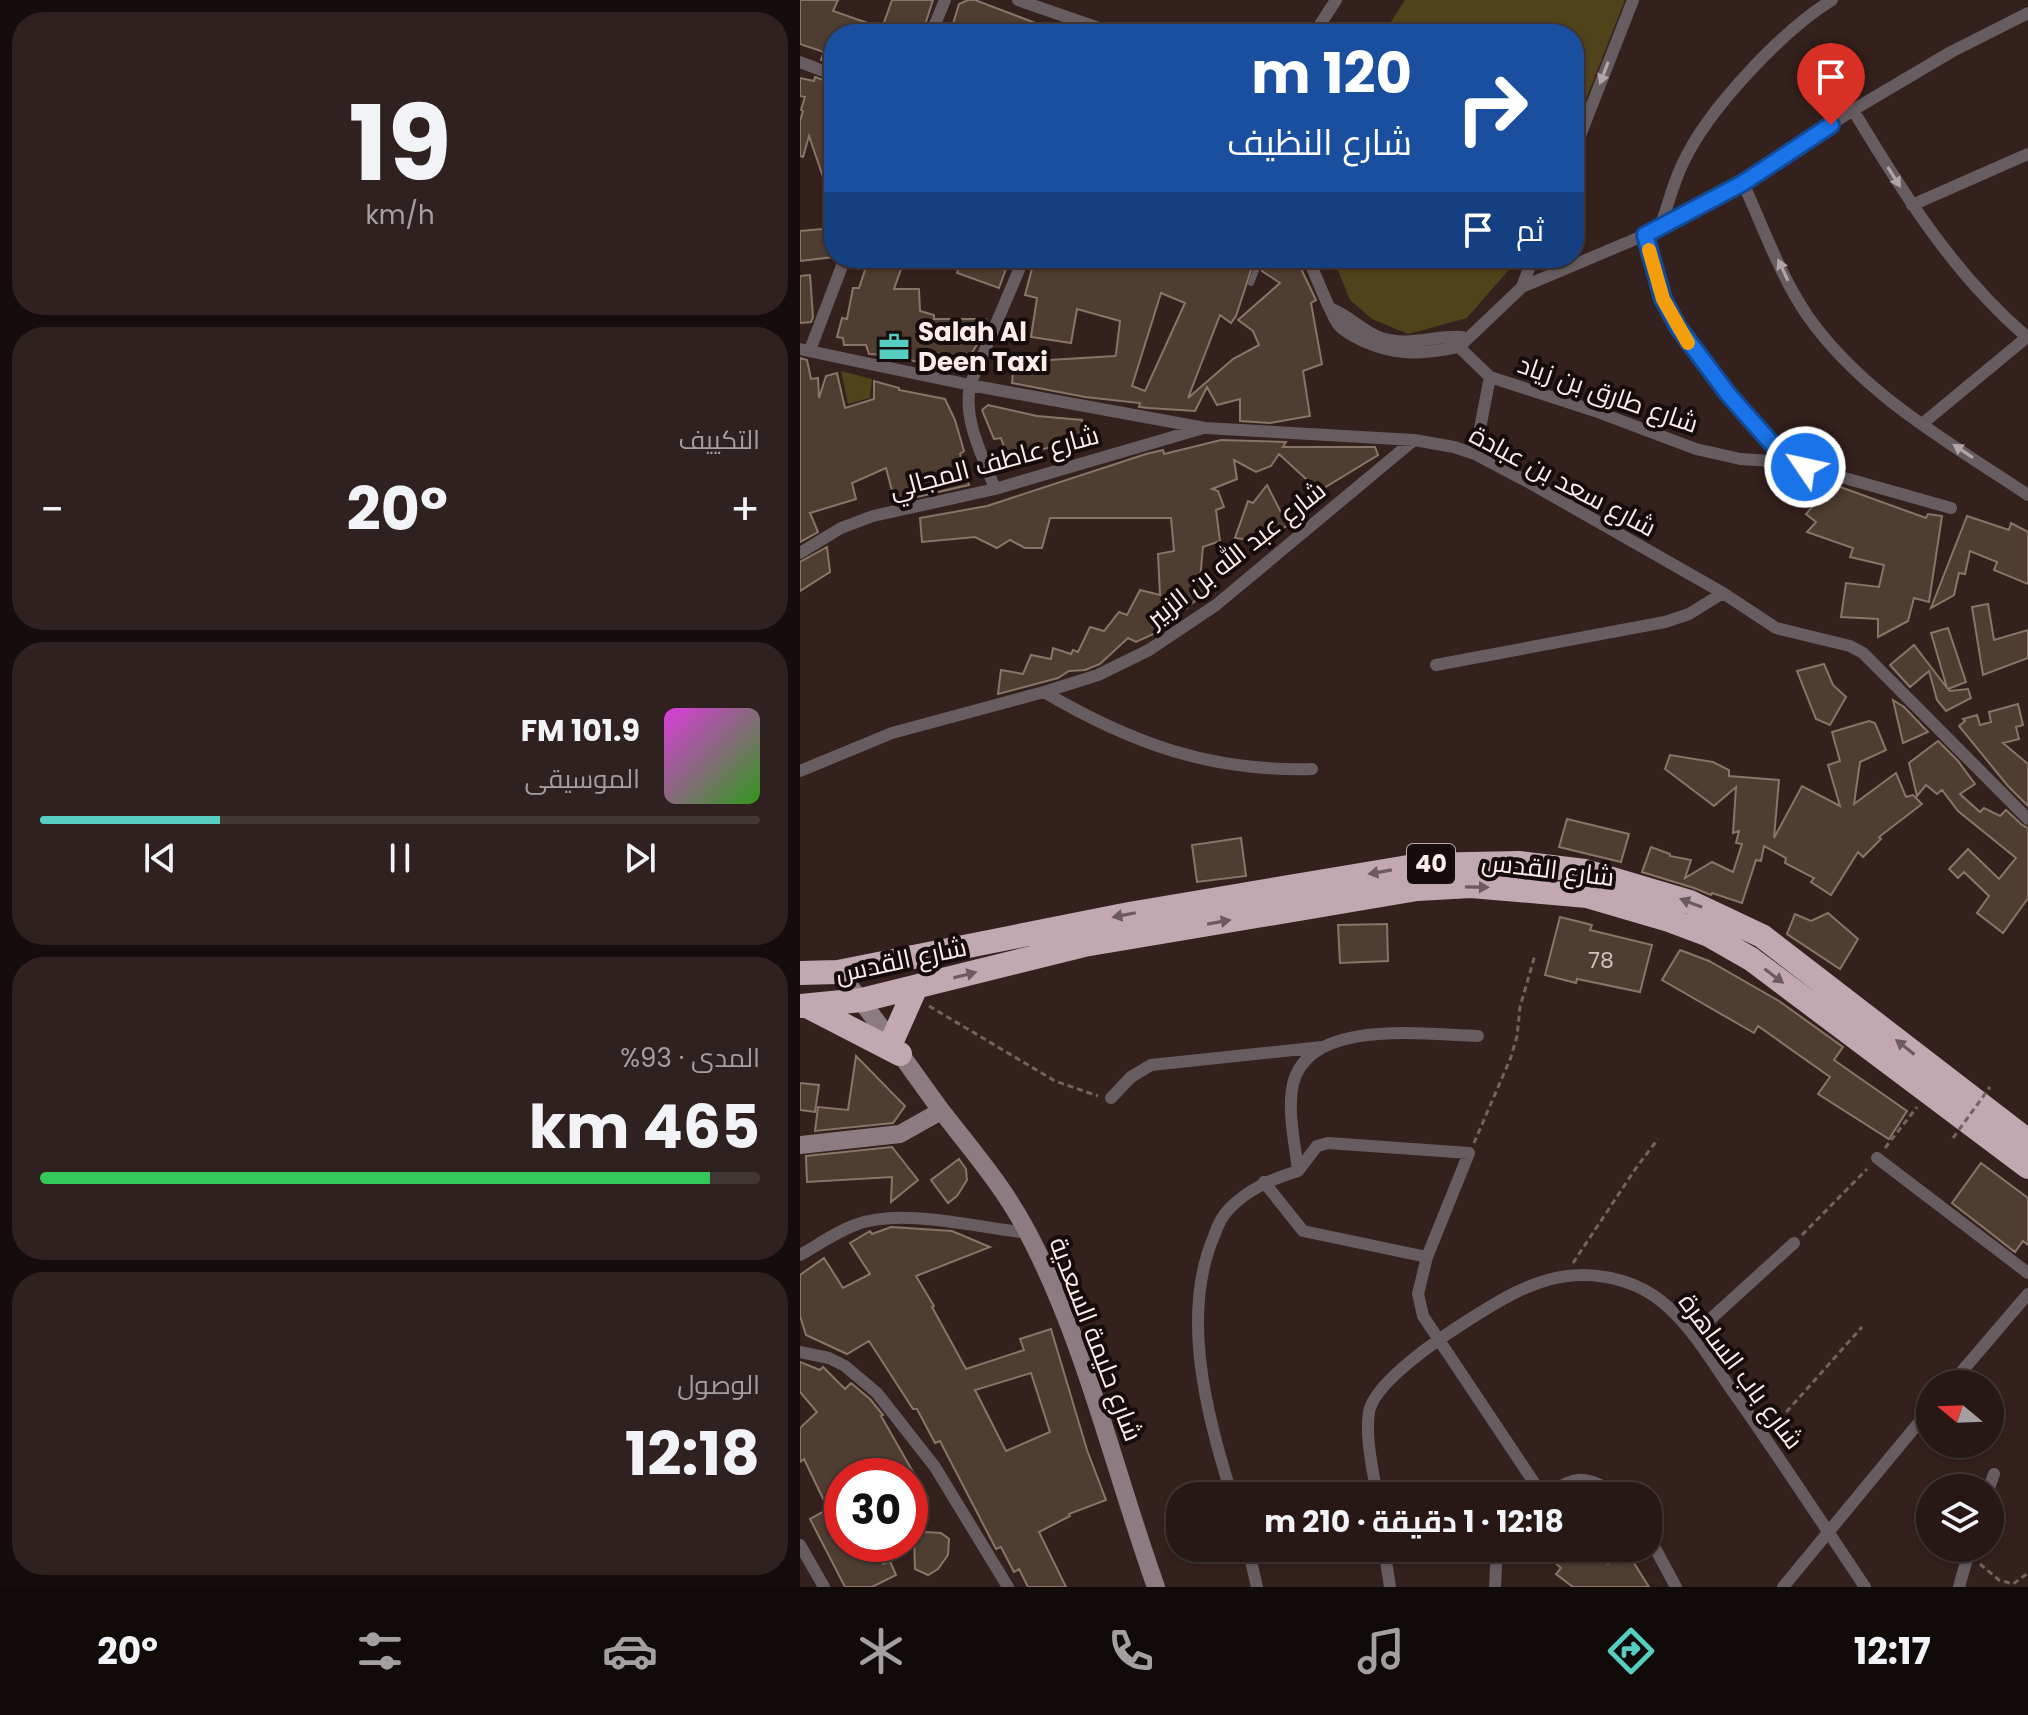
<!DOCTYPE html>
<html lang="ar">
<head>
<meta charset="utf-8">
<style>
	body { margin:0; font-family:Poppins,Cairo,sans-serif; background:#2f211f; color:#f1f3f6; direction:rtl; height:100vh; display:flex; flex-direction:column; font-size:30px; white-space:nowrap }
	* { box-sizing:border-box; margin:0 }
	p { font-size:26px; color:#a4a0a1 }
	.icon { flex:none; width:44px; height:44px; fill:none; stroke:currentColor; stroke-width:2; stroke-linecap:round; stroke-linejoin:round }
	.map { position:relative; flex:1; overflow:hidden; direction:ltr }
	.sheet { display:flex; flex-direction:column; gap:12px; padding:12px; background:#150d0c; width:800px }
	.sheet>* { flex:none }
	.banner { position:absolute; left:24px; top:24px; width:760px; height:244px; border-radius:32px; box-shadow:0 2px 6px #0004,0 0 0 2px #433735; direction:rtl; background:#1a4fa0; color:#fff; overflow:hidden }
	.needle { width:52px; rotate:289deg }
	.tools { position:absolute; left:1116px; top:1370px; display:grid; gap:16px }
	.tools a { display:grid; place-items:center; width:88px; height:88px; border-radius:50%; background:#271816; box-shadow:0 2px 6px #0004,0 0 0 2px #433735; font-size:40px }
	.speed { position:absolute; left:24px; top:1458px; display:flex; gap:16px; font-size:40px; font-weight:700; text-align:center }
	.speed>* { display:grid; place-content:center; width:104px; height:104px; border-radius:50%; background:#271816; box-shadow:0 2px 6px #0004,0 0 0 2px #433735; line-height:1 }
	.speed .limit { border:12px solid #d22; background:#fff; color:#111 }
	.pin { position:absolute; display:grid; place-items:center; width:68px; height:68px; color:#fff; margin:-82px -34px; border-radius:50% 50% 50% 0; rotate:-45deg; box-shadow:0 0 8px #0007 }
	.pin .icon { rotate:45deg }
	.me { position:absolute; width:88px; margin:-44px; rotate:304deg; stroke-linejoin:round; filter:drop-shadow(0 0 6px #0008) }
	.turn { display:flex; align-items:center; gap:28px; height:168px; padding:0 40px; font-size:36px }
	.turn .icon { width:104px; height:104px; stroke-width:2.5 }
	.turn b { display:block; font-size:56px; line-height:68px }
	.then { display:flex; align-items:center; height:76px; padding:0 40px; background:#0003; gap:16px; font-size:30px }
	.big { font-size:60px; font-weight:700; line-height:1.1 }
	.sheet .card { flex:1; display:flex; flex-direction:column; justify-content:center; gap:12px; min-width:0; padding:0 28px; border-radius:32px; background:#2f211f }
	.sheet .dial { align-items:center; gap:0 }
	.dial b { font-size:104px; line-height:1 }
	.song { display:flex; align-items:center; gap:24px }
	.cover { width:96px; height:96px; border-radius:12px; background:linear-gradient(135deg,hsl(300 70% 55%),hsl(110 70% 35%)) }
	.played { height:8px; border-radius:4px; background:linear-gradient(90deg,#57cec2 25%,#433735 25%) }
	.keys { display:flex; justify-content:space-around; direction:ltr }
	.heat { display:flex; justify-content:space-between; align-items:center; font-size:44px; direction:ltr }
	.charge { height:12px; border-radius:6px; background:linear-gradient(90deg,#34c759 93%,#433735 0) }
	.trip { position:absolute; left:366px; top:1482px; width:496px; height:80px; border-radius:32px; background:#271816; box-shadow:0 2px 6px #0004,0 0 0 2px #433735; font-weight:700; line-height:80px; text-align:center; direction:rtl }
	.dock { display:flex; height:128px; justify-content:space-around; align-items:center; background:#100a09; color:#a4a0a1 }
	.dock .icon { width:56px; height:56px }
	.dock .active { color:#57cec2 }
	.dock b { font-size:36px; color:#f1f3f6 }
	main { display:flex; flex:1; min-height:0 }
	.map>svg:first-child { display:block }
	.green { fill:#50431b }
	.building { fill:#4e3d30; stroke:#887567; stroke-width:2; fill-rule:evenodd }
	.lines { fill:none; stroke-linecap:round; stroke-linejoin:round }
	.path { stroke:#74625f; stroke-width:3; stroke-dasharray:6 4; stroke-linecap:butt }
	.lane { stroke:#675d60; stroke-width:6 }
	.street { stroke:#675d60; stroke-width:12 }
	.secondary { stroke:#8c7b81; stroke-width:18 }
	.highway { stroke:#c2a8b1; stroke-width:24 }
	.path-bridge { stroke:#74625f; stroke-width:3; stroke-dasharray:6 4; stroke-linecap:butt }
	.oneway { fill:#b2a5a6 }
	.oneway2 { fill:#6c5a5e }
	.route-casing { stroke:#114b97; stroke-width:20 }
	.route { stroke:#1a73e8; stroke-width:14 }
	.slow { stroke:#f59e0b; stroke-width:14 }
	.labels { text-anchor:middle; stroke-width:8; stroke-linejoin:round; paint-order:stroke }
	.number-label { font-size:22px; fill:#d0c1bc }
	.shield { fill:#150c0b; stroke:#b7aaa8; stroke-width:2 }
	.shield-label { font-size:24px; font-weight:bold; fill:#fcedeb }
	.poi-label { font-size:26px; font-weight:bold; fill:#fcedeb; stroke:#150c0b; text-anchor:start }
	.street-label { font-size:26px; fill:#fcedeb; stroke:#150c0b }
</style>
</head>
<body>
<main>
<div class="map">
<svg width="1228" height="1587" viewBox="0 0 1228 1587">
	<rect width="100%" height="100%" fill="#34201d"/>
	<path class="green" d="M605,0H825L774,130V34H583Z
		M533,258H719L667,318L608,334L572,319L550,300Z
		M41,371L72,379L70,398L48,404Z"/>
	<path class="building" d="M0,0H38L33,11L82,28L92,0H133L122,34H34V65L21,60L24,52L0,44Z
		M168,0H175L264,34H150L159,4Z
		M15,77L34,84V202L32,203L9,136L3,157L0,156V121L3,111L1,110L5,97L0,96V78L14,81Z
		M34,228V257L0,261V231Z
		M69,258H105L94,289H119L120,311L134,315V319H186L178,343L168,359L146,370L103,358V356L69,354L66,345H44L43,338L37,337L42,318L47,319L53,288H59Z
		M162,258H210L199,288L157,273Z
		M238,258H455L436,316L431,323L420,315L388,398L433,359L459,345L453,331L438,320L480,283L462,271L467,258H496L516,300L511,303L522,364L503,371L510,416L470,423L440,421V399L417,405L407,387L395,411L348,408L339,407L340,403L285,397L212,383L214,362L315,356L316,354L320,321L277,309L271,343L231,337L237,298L225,295L233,265ZM361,293L385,303L345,391L332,386Z
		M10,275L13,317L11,322L0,323V276Z
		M0,358L7,360L11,379L18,378L19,398L26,376L37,373L45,408L74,399V381L99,388V390L145,399L155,420L164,451L160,454L169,485L95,502L86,468L52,483L56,499L10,513L18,532L0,542Z
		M188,405L237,416L282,420L283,438L208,459L201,438L194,439L182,410Z
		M421,440L486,442L483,447H575L578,455L519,491L479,454L471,466L456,472L434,460L437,479L412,489L418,491L424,507L416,510L420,541L403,547L400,579L409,576L405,592L387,608L353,627L360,631L336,642L328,638L300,664L285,670L269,671L258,678L198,694L201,670L223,674L231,655L251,659L253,648L271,654L273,650L278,652L290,627L304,631L319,612L327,615L340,590L360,595L358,554L374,551L371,518H250L242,548H225L210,540L197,548L175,537L122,542L120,518L187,506L346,454L363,450L364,454Z
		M1032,484L1126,518L1128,514L1142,516L1129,602L1114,598L1108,621L1078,637V619L1041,617L1046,583L1079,587L1084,565L1050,557L1053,548L1007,532L1016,522L1006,514Z
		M467,485L488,526L450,540L435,538L448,501L453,503Z
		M1167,516L1209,530L1211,523L1228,532V584L1194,570L1197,562L1170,551L1165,574L1159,573L1154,595L1131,608Z
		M27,547L30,572L0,591V562Z
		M1188,604L1194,640L1228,630V658L1183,675L1172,607Z
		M1148,628L1166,682L1148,689L1150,691L1168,689L1171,698L1146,711L1137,700L1129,671L1110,687L1090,665L1114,645L1147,688L1131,633Z
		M1024,664L1033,685L1046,697L1030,725L1016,719L997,671Z
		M1093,700L1104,707L1128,732L1103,743Z
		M1218,704L1223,725L1216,727L1219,739L1203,743L1228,764V806L1208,786L1159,726L1165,721L1163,719L1177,715L1180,725L1191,722L1189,712Z
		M1069,721L1075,723L1086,750L1060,762L1054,804L1096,773L1106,797L1113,795L1122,804L1079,837L1081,839L1063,857L1058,852L1031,895L1011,882L1014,878L985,863L986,858L964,846L961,861L956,860L942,903L912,893L911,895L894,888L842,872L851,847L870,854V856L891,860L885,878L912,862L933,872L942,844L936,843L939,831L933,833L936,787L914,806L865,769L870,755L913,762L929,770V776L979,780L974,838L1002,786L1040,806L1028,765L1040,761L1032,732Z
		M1138,741L1158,761L1175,784L1160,794L1180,812L1184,808L1200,816L1206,810L1222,825L1228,828V898L1203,933L1177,913L1189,896L1164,872L1158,878L1149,869L1168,849L1199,879L1216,858L1158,811L1142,790L1137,794L1126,785L1117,796L1109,763Z
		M767,819L829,834L821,862L759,847Z
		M441,838L446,876L397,882L392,845Z
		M1028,913L1058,939L1040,969L987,934L995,914L1011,921Z
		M760,917L792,925L790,930L852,945L840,992L777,979L776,983L745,975Z
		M587,924L588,961L540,963L538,925Z
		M880,950L909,961L979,1001L1043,1047L1034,1060L1107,1111L1089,1139L1018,1094L1030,1077L958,1026L954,1033L862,980Z
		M56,1056L105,1106L93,1123L15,1131L18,1107L48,1110Z
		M0,1083L19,1085L15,1112L0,1110Z
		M92,1147L118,1180L91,1202L92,1177L7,1182L6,1156Z
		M159,1159L166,1169L167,1180L157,1196L148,1203L131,1180Z
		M1181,1163L1228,1198V1245L1223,1241L1215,1252L1152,1203Z
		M91,1227L152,1231L190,1247L116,1276L134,1306L132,1307L166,1369L224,1350L220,1339L251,1329L287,1450L306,1500L269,1514L270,1516L239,1532L266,1587H228L219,1569L214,1572L201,1547L196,1549L140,1441L135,1443L117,1409H113L69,1341L47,1354L6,1335L0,1316V1275L24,1258L43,1288L70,1274L50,1243L70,1231L72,1234ZM231,1373L250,1432L206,1451L175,1390Z
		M0,1362L20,1370L23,1367L45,1389L51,1383L70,1399L83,1415L81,1416L128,1498L110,1507V1476H42V1544H71L83,1564L90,1561L96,1575L72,1587H45L10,1519L28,1509L4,1459L0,1462V1428L17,1412L0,1392Z
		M125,1532L141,1533L149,1539L148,1555L138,1569L128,1575L115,1569L114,1537Z
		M738,1548H787L808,1564L827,1552L849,1587H773L756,1574L761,1568Z"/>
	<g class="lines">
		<path class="path" d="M129,1006L255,1081L298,1096
			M674,1143L711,1057L717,1036L720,1007L735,955
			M1085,1148L1117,1107
			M1002,1235L1067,1169
			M773,1263L836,1168L858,1139
			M973,1427L1062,1327
			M1180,1564L1199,1580L1213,1584L1228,1573"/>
		<path class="lane" d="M451,283L461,258"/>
		<path class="street" d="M218,0L316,34
			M131,34L145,0
			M514,34L536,0
			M0,62L34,75
			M1053,110C1103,193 1154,275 1228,338
			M774,151L833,0
			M943,183C963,227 980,275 1007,315C1062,394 1150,443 1228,495
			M1112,205L1228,154
			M860,227C868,206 873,183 883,163C908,109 982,31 1032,0
			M845,235C851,256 854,280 864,300C892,362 944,412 988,462
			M508,258C517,278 526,303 536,321C541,330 553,336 561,340C598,357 621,354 659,347
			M722,287L733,258
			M532,309C550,316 562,331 581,338C609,347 634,335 662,337
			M655,337L659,347L690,377L795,411L896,449L940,459L988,462L1151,508
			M659,347L722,287L845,235L943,183L1053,110L1151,52L1228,13
			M0,349L170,385L405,428L614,440L654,447L675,454L730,483L923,593L976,628L1050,646L1063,653L1228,819
			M10,350L45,258
			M1122,424L1227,337
			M675,454L690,377
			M195,489C183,456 163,421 170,385L224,258
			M0,553L41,528L73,516L195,489L400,429
			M636,665L865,622L889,614L923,593
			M244,692C331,743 410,772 512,769
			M0,771L92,733L244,692L298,675L349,650L416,605L614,440
			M311,1098L331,1077L351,1065L522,1047
			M1077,1158L1228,1273
			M498,1171L517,1146L528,1143L669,1153L627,1257
			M464,1182L503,1231L627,1257L618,1294L623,1316L743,1496
			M0,1255C18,1245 36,1232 55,1225C102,1207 178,1228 228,1233
			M893,1335L994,1243
			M0,1352L29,1358L45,1366L77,1393L135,1467L208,1587
			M1151,1384L1228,1294
			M1189,1488L1194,1474
			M432,1496C407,1417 380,1315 414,1236C417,1227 422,1216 429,1209C448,1189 472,1179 498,1171C495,1143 487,1111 493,1084C509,1017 627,1035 678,1036
			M577,1496C573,1470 565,1438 569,1412C574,1385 628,1347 650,1332C689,1307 733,1275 782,1275C809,1275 839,1283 861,1301C889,1323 909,1357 929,1386C976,1452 1020,1520 1065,1587
			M747,1496C774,1474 790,1475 818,1496
			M848,1535L876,1587
			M0,1545L24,1587
			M448,1548L457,1587
			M584,1548L590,1587
			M695,1587L697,1548
			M983,1587L1130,1409
			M1159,1587L1170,1548"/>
		<path class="secondary" d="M38,972C75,1016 106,1063 140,1109C171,1149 204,1187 228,1233C286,1344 314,1470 356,1587
			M0,1145L100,1134L141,1111"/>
		<path class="highway" d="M0,973L38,972L329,914L620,865L719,863L785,871L890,902L962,936L1228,1141
			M0,1006L62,1000L284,945L617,889L671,886L787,896L869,920L909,935L951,959L1228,1167
			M7,1006L100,1054
			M92,1041L116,987"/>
		<path class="path-bridge" d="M1153,1138L1190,1087"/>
	</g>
	<defs><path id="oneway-solid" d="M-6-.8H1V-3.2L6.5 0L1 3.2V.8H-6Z" transform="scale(2)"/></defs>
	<g class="oneway">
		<use href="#oneway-solid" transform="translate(804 73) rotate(111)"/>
		<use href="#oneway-solid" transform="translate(1094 177) rotate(58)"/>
		<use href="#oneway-solid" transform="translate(983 270) rotate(-115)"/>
		<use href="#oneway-solid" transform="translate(1163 451) rotate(-146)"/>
	</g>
	<g class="oneway2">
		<use href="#oneway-solid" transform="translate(580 872) rotate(170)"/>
		<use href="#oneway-solid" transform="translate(677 887) rotate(1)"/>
		<use href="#oneway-solid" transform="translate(891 903) rotate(-159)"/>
		<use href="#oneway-solid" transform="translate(324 915) rotate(169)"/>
		<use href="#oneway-solid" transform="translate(419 922) rotate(-10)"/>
		<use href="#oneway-solid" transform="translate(165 975) rotate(-14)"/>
		<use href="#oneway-solid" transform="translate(974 976) rotate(37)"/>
		<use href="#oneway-solid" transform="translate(1105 1047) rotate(-142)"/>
	</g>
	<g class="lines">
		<g class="route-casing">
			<path id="route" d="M1005,467L988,462L928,394L878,327L863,299L845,235L943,183L1031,125"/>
		</g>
		<use href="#route" class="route"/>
		<path class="slow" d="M849,250L863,299L888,343"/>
	</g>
	<defs>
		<g id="office-bare" transform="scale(2.4)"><path d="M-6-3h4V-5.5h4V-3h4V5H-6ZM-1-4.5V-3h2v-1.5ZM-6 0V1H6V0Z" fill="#57cec2" stroke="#150c0b" stroke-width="2.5" paint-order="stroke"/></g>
	</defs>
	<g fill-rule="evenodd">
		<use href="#office-bare" x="94" y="347"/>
	</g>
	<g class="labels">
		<g class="number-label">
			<text x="801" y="968">78</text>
		</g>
		<rect class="shield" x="607" y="844" width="48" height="40" rx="6"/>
		<g class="shield-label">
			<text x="631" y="872">40</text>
		</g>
		<g class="poi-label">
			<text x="118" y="341">Salah Al<tspan x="118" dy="30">Deen Taxi</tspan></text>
		</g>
		<g class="street-label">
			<text transform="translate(808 394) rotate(19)" y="9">شارع طارق بن زياد</text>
			<text transform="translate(194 462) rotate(-15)" y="9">شارع عاطف المجالي</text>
			<text transform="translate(763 481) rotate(28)" y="9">شارع سعد بن عبادة</text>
			<text transform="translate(436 554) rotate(-38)" y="9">شارع عبد الله بن الزبير</text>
			<text transform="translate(748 869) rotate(7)" y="9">شارع القدس</text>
			<text transform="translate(101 960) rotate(-12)" y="9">شارع القدس</text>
			<text transform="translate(296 1339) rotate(69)" y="9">شارع حليمة السعدية</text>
			<text transform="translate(941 1371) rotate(53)" y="9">شارع باب الساهرة</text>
		</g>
	</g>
</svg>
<div class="tools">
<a><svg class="needle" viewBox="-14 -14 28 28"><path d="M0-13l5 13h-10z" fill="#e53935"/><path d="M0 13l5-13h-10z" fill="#a4a0a1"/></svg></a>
<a><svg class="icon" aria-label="layers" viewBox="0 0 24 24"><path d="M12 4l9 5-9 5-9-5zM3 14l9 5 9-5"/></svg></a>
</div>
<div class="speed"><div class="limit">30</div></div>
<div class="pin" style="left:1031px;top:125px;background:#d93025"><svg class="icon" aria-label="arrive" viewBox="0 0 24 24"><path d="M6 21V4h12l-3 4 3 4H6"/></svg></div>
<svg class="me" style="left:1005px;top:467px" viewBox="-20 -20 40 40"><circle r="17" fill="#1a73e8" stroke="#fff" stroke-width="3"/><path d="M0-11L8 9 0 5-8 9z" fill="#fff"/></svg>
<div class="trip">12:18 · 1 دقيقة · 210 m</div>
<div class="banner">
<div class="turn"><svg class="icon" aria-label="right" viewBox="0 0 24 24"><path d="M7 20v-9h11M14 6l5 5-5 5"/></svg><div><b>120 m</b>شارع النظيف</div></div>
<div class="then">ثم<svg class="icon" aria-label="arrive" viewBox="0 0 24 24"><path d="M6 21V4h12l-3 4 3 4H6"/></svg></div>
</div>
</div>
<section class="sheet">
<div class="card dial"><b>19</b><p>km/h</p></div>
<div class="card"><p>التكييف</p>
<div class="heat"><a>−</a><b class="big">20°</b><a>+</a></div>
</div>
<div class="card">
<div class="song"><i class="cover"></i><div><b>101.9 FM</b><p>الموسيقى</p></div></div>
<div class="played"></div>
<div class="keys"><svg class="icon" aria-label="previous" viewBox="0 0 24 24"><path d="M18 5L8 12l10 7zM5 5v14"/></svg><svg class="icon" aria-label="pause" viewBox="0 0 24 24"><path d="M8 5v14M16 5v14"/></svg><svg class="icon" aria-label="next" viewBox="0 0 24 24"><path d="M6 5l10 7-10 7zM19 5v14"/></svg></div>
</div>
<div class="card"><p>المدى · 93%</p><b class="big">465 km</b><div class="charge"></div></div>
<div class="card"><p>الوصول</p><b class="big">12:18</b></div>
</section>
</main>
<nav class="dock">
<b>12:17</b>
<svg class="icon active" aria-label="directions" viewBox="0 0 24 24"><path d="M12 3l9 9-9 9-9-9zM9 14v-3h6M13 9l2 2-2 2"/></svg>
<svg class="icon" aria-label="music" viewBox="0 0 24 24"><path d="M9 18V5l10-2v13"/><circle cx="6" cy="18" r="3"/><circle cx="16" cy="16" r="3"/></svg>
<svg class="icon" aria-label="phone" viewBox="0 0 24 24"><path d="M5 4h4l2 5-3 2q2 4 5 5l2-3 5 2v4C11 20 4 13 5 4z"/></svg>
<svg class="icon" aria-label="climate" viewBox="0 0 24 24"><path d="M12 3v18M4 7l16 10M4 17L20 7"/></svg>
<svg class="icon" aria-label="car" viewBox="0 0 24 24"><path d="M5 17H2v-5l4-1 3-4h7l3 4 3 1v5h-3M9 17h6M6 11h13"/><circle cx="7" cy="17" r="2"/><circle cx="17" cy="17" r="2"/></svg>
<svg class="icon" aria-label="filters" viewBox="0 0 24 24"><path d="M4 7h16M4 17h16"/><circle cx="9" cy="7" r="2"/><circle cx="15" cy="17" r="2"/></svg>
<b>20°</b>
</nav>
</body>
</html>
